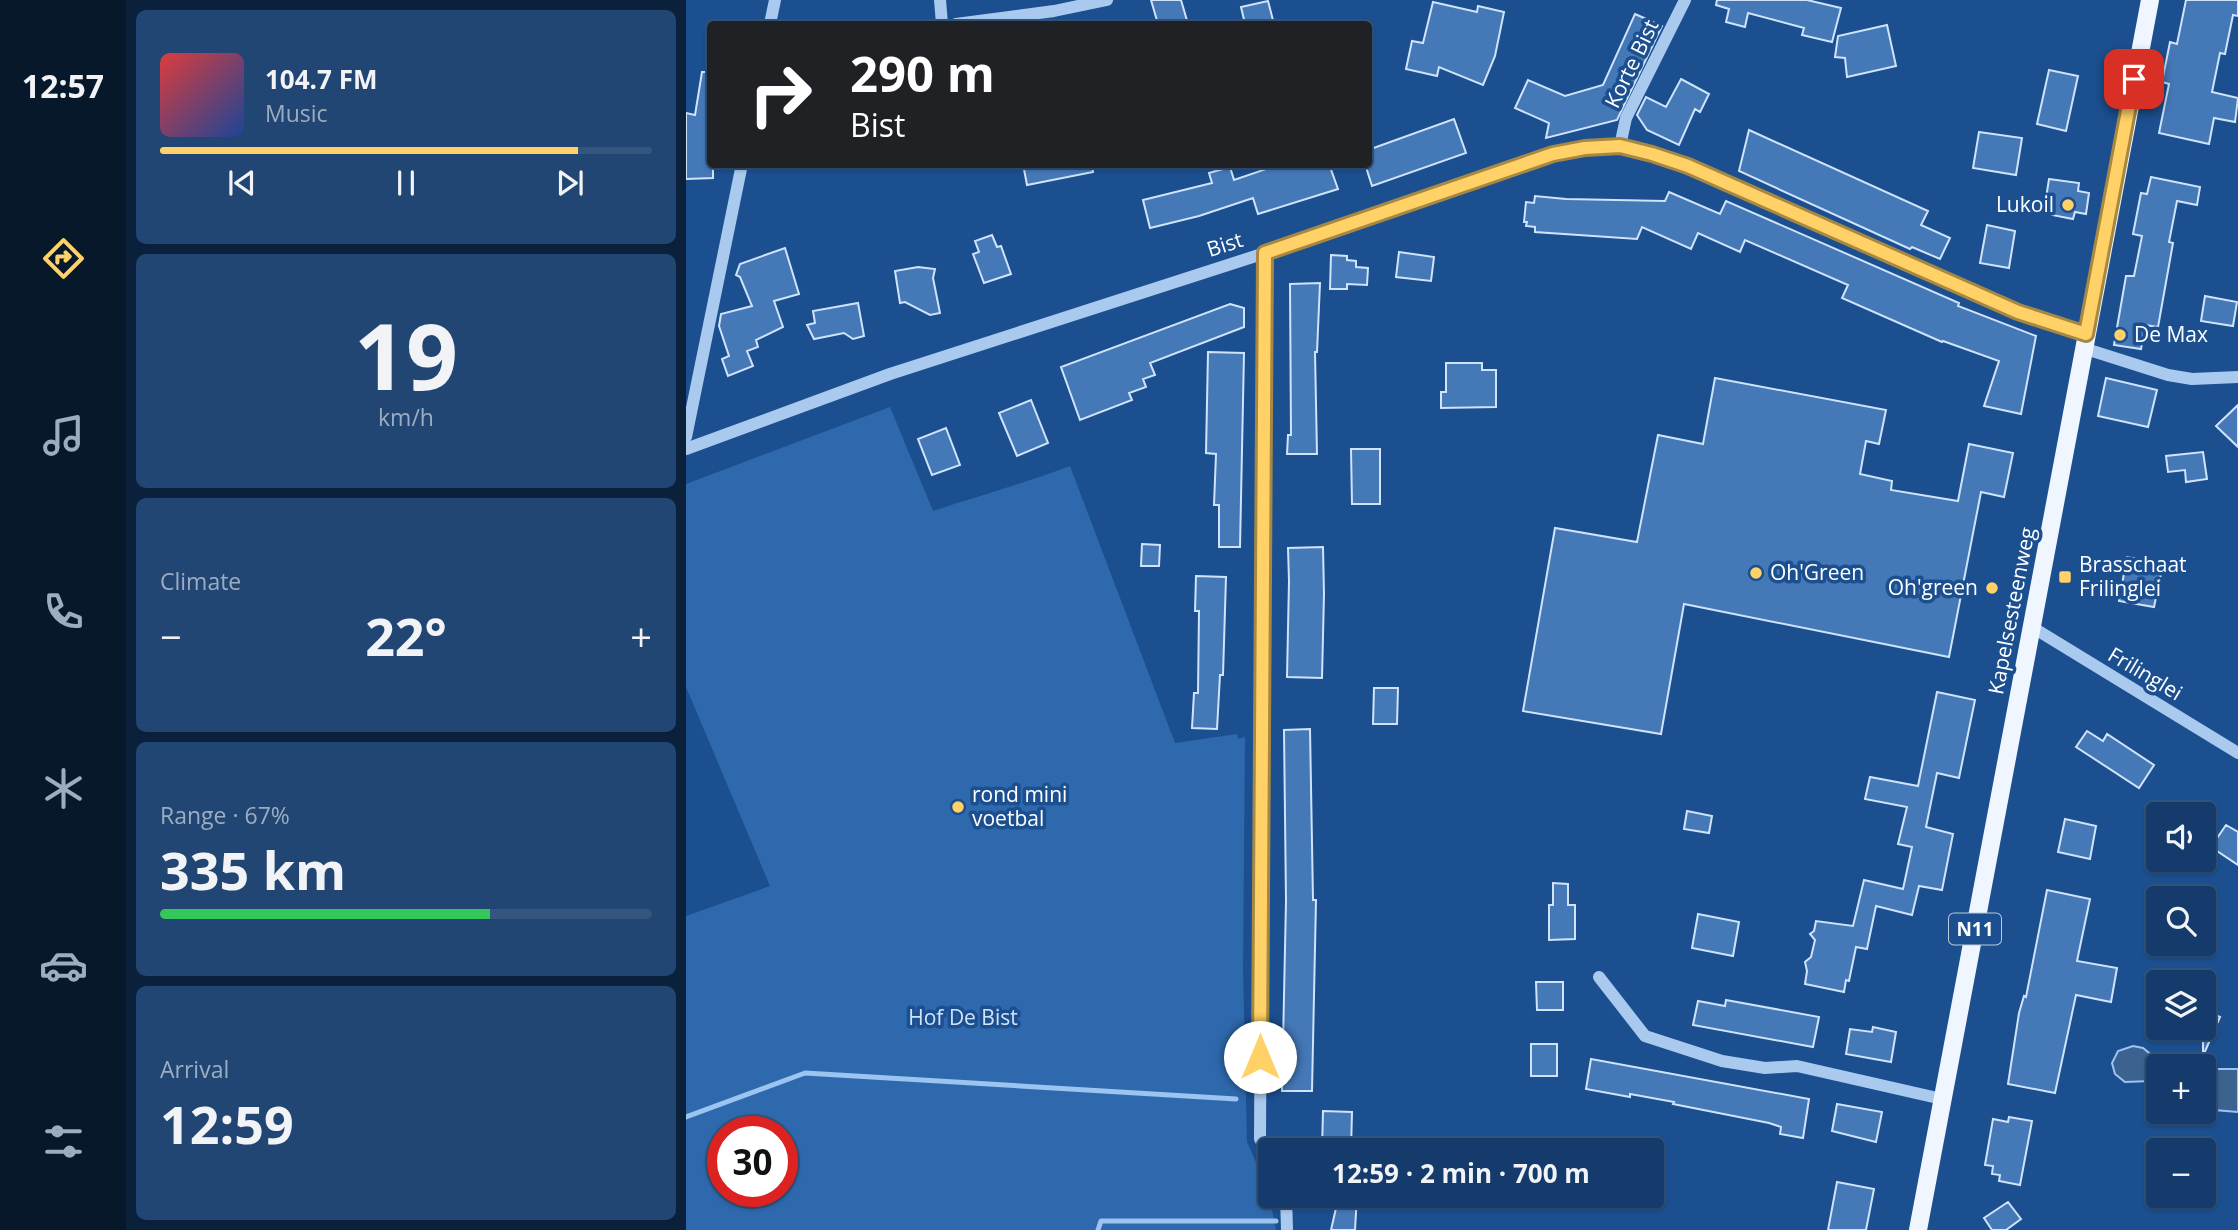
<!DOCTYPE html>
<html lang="en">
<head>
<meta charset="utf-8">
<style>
	body { margin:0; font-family:"Open Sans",sans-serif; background:#214673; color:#f1f3f6; height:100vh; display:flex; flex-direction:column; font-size:26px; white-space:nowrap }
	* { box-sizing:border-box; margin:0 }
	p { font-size:23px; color:#9dadc1 }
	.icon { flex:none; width:38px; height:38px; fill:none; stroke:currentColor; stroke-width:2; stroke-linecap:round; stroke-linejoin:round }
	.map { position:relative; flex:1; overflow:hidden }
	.sheet { display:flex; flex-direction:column; gap:10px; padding:10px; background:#0b203b; width:560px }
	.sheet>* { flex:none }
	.top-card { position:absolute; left:21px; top:21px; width:665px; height:147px; border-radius:7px; box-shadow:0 2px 5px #0004,0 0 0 2px #33557e; background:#202124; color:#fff; overflow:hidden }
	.controls { position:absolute; left:1460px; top:802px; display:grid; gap:14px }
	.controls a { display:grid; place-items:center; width:70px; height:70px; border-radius:7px; background:#143b6b; box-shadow:0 2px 5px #0004,0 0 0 2px #33557e; font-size:35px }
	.speed { position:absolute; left:21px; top:1116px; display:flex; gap:14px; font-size:35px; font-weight:700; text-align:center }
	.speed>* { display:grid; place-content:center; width:91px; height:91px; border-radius:50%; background:#143b6b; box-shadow:0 2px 5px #0004,0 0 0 2px #33557e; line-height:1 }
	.speed .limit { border:10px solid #d22; background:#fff; color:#111 }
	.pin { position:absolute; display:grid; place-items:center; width:60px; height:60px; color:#fff; margin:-30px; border-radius:14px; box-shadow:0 4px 10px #0006 }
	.me { position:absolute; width:77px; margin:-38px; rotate:0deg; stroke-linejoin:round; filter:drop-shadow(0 0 5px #0008) }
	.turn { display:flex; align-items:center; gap:24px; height:147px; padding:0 28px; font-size:32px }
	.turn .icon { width:91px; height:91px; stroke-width:2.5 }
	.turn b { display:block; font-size:49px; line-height:60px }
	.big { font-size:52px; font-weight:700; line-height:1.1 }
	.sheet .card { flex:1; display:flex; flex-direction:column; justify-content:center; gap:10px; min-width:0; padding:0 24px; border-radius:10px; background:#214673 }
	.sheet .dial { align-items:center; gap:0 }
	.dial b { font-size:91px; line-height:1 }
	.song { display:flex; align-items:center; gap:21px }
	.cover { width:84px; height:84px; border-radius:10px; background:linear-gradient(135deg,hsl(0 70% 55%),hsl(220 70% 35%)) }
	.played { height:7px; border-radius:4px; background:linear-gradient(90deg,#ffd166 85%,#33557e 85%) }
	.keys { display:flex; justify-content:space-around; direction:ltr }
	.heat { display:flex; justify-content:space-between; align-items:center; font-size:38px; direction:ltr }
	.charge { height:10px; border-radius:5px; background:linear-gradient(90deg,#34c759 67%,#33557e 0) }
	.trip { position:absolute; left:572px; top:1138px; width:406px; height:70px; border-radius:7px; background:#143b6b; box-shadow:0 2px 5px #0004,0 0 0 2px #33557e; font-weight:700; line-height:70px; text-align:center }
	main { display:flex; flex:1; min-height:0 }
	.dock { display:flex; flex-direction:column; width:126px; justify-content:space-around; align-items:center; background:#08182b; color:#9dadc1 }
	.dock .icon { width:49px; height:49px }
	.dock .active { color:#ffd166 }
	.dock b { font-size:32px; color:#f1f3f6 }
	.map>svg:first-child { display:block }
	.green { fill:#2e69ad; fill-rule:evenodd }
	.water { fill:#3c6290; stroke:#9cc4f0; stroke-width:2 }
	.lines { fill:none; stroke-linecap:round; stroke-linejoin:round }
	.stream { stroke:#9cc4f0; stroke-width:5 }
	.building { fill:#4478b7; stroke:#cfe3fa; stroke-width:2 }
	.minor { stroke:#a9c9ee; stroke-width:12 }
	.major { stroke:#f0f6ff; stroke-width:18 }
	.route-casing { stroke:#a68842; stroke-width:18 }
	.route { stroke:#ffd166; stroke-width:12 }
	.poi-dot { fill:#ffd166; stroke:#1b4f8f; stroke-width:2.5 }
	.labels { text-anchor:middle; stroke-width:7; stroke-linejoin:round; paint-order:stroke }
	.shield { fill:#1b4f8f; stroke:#bbcadd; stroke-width:2 }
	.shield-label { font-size:19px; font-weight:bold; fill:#fff }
	.street-label { font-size:21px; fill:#fff; stroke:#1b4f8f }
	.poi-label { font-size:21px; fill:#fff; stroke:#1b4f8f; text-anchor:start }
	.park-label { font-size:21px; fill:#cfe3fa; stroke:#1b4f8f }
</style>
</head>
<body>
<main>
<nav class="dock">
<b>12:57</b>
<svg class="icon active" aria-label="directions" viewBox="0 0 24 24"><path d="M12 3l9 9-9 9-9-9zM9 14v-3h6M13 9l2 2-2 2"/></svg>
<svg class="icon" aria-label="music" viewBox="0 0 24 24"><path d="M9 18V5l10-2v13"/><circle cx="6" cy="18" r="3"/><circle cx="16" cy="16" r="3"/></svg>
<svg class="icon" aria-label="phone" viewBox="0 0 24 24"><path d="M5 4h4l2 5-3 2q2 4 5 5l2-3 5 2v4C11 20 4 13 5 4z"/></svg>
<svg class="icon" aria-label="climate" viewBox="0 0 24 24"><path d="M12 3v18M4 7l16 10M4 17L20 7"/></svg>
<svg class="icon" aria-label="car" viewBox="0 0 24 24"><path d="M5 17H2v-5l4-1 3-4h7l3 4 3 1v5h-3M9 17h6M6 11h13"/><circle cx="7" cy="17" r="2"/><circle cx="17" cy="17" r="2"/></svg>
<svg class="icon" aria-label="filters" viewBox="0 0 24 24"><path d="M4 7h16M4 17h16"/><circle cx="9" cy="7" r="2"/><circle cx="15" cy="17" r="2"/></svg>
</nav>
<section class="sheet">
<div class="card">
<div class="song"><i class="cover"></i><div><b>104.7 FM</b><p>Music</p></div></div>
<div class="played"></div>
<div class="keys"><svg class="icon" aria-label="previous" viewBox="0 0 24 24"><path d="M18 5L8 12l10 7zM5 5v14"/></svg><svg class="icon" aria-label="pause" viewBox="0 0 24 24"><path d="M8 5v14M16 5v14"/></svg><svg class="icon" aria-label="next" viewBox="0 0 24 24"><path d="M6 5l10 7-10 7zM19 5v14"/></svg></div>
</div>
<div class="card dial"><b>19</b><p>km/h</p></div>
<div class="card"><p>Climate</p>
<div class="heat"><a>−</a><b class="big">22°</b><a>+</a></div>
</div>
<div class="card"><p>Range · 67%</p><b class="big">335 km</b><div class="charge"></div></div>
<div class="card"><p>Arrival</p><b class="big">12:59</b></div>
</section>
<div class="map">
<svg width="1552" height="1230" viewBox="0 0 1552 1230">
	<rect width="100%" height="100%" fill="#1b4f8f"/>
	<path class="green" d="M204,407L247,511C293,496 339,483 384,466L489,743L551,734L552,739L559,737L557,970L561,1142L582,1189L590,1230H0V916L84,886L0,687V484ZM37,1132H96V1192H37Z"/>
	<path class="water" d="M1447,1046L1457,1048L1467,1056L1499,1066H1472V1084L1465,1081L1439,1082L1429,1074L1426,1063L1432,1051Z
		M1517,1069H1552V1112L1528,1110L1517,1105Z"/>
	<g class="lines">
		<path class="stream" d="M0,1117L119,1073L550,1099
			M412,1230L415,1221H590"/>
	</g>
	<path class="building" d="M465,0H495L502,24H472Z
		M1031,0H1121L1155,8L1146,42L1116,35L1118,28L1062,13L1059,27L1040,22L1043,9L1030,5Z
		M1500,0H1552V16L1547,15L1539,54L1534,53L1526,92L1552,98L1549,122L1528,118L1523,144L1473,133L1483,84L1476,82L1484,42L1491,44Z
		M582,1L588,24H559L555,7Z
		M747,2L791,12L792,6L818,12L809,56L797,85L753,67L751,76L720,69L726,41L737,43Z
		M949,14L976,26L931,120L860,138L863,123L829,108L842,80L879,96L917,85Z
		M1201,25L1210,66L1161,77L1159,58L1149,57L1152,36Z
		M1363,70L1392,76L1380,131L1351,124Z
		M16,72H24V164H27V178L0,179V113L9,115Z
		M995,79L1023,94L1014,112L1009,109L993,145L961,130L951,115L960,97L980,107Z
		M768,119L780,153L686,186L679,164H682V150Z
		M1063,130L1242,211L1235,225L1264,238L1254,259L1226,247L1224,249L1053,171Z
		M1293,132L1336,138L1330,175L1287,168Z
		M337,164H406L407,172L341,185Z
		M595,164H643L652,189L572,214L567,198L513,216L464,228L457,200L526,183L523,173L544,167L548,180Z
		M1465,177L1514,187L1511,205L1491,201L1483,242L1487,243L1472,327L1459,325L1455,349L1428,345L1440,276H1448L1456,236L1447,234L1455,193L1461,194Z
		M1363,179L1393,183L1392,191L1403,193L1400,214L1389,212L1387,219L1366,215L1360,198Z
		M983,192L1034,214L1040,201L1273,303L1272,306L1350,336L1335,414L1298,406L1313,361L1257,341L1256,342L1156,298L1162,285L1059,240L1054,252L1012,233L1005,249L956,227L951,239L849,232V227L840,226L841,222H838L840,202L848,203L849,196L880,199L979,201Z
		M1301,225L1329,231L1323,268L1294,263Z
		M306,235L311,247L315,246L325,274L298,283L287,254L293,252L289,241Z
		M99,248L113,294L88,301L97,327L70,340L72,347L61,351L67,366L42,376L36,359L43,356L33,326L35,314L66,306L54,277L50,275L54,264Z
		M713,252L748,257L745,281L710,277Z
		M645,255L661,256V260L670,261V267L682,268L681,285L661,284V289H644Z
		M232,267L249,269L247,278L254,313L244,315L219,302L214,303L209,271Z
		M634,283L631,352H629L631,454H601L602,435H605L604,284Z
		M1519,296L1551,302L1547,326L1515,321Z
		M172,303L178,336L167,339L158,333L128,339L121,325L129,323L127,311Z
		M544,304L558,308V327L464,363L469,375L457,379L460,387L443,393L446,400L394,420L375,367Z
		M522,352L558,353L554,547H533V505H528L530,454L520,453Z
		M760,363H796V370H810V407L755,408V392H760Z
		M1029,378L1200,410L1193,444L1180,441L1174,474L1206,481L1205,490L1272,501L1283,444L1327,453L1318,497L1295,492L1263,657L998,604L975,734L837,711L869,528L951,542L972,435L1017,444Z
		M1420,378L1471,390L1462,427L1412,416Z
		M345,400L362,443L331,456L313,413Z
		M1552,405V447L1530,426Z
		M260,428L274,465L246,475L232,439Z
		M665,449H694V504H666Z
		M1517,452L1521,479L1500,482L1499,470L1482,472L1480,456Z
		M456,544L474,545L473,566H455Z
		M637,547L638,594L636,678L601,677L603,581L602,548Z
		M1441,557L1477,564L1468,607L1433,601Z
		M510,576L540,577L537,675H534L531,729L506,728L508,693H512L513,611H509Z
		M688,688H712L711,724H687Z
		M1251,692L1289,700L1273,778L1251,773L1240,827L1267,834L1256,890L1233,886L1226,915L1190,906L1181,949L1170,947L1163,981L1160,980L1158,992L1119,984L1121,971L1119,962L1125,957L1129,940L1124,934L1128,931L1130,921L1167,926L1178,880L1217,889L1226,847L1212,844L1221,807L1179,799L1184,777L1232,786Z
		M624,729L627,900H630L626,1091H596L600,901L598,730Z
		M1401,731L1417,741L1421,734L1468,765L1453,788L1390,747Z
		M1001,811L1026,816L1023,833L998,829Z
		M1379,819L1410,826L1404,859L1372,852Z
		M1540,825L1552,832V865L1525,847Z
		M867,883L882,884V905H889V939L863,940V905H867Z
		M1361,890L1404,899L1391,961L1431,968L1425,1002L1390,995L1369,1093L1322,1084L1333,1013L1338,996L1340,997Z
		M1012,914L1053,922L1047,956L1006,948Z
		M850,982H877V1010H851Z
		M1040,1000L1133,1017L1127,1047L1007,1025L1012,1001L1039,1006Z
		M1517,1009L1534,1017L1517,1056Z
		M1187,1027L1210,1032L1205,1062L1160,1054L1164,1029L1186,1032Z
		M845,1044H871V1076H845Z
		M905,1059L1123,1099L1117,1138L1094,1134L1095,1127L1083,1123L987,1104L988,1102L944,1094V1097L900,1089Z
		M1151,1104L1196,1112L1190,1142L1146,1131Z
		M637,1111L666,1112L665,1150H636Z
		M1323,1117L1346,1121L1334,1185L1313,1181L1314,1175L1306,1174L1307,1166L1299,1165L1307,1119L1322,1122Z
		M1151,1182L1188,1189L1180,1230H1142Z
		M653,1195H671L669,1230H645Z
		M1322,1202L1335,1219L1320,1230H1306L1298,1218Z"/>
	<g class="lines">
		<path class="minor" d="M254,0L256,24
			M84,24L89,0
			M270,24L368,11L421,0
			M934,146L940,118L999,0
			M579,253L574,1139L584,1156
			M1397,348L1482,375L1506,379L1552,377
			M0,437L56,164
			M0,449L204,374L579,253L867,154C889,150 911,145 933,146C956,148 980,158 1002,166L1333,312L1400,334
			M1346,627L1552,753
			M913,977L959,1036L1036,1061L1079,1068L1111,1066L1256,1099
			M600,1195L601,1230"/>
		<path class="major" d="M1232,1230L1464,0"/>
	</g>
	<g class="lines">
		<g class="route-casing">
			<path id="route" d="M574,1057L579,253L867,154L899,148L934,146L966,154L1002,166L1332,312L1400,334L1448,79"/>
		</g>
		<use href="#route" class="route"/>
	</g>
	<g class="poi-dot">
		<circle cx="1382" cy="205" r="7"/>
		<circle cx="1434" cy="335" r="7"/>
		<circle cx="1070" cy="573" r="7"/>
		<rect x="1372" y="570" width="14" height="14" rx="3.5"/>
		<circle cx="1306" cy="588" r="7"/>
		<circle cx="272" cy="807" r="7"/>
	</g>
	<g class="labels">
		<rect class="shield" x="1263" y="913.5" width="52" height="31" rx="5"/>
		<g class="shield-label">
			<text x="1289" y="936">N11</text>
		</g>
		<g class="street-label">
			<text transform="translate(946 64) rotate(-64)" y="7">Korte Bist</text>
			<text transform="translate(539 245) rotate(-18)" y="7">Bist</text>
			<text transform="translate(1326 611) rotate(-79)" y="7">Kapelsesteenweg</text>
			<text transform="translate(1459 674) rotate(31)" y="7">Frilinglei</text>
		</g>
		<g class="poi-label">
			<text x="1368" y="212" text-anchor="end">Lukoil</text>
			<text x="1448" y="342">De Max</text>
			<text x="1393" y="572">Brasschaat<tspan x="1393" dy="24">Frilinglei</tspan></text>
			<text x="1084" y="580">Oh'Green</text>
			<text x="1292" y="595" text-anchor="end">Oh'green</text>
			<text x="286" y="802">rond mini<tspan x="286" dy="24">voetbal</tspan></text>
		</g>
		<g class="park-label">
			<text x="277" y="1025">Hof De Bist</text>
		</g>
	</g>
</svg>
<div class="controls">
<a><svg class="icon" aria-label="sound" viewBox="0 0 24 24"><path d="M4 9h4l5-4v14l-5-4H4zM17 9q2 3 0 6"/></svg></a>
<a><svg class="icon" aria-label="search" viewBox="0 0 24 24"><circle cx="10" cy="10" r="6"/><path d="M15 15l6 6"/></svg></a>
<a><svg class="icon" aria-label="layers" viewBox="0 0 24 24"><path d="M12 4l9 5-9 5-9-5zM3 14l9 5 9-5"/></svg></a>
<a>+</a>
<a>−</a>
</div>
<div class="speed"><div class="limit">30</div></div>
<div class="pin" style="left:1448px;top:79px;background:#d93025"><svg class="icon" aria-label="arrive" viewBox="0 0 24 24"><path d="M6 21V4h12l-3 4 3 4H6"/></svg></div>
<svg class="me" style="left:574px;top:1057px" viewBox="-20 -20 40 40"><circle r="19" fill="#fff"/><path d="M0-13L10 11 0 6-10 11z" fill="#ffd166"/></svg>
<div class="trip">12:59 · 2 min · 700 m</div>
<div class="top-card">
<div class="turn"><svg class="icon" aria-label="right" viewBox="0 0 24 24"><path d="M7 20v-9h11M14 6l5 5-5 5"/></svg><div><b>290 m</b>Bist</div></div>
</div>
</div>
</main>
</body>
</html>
